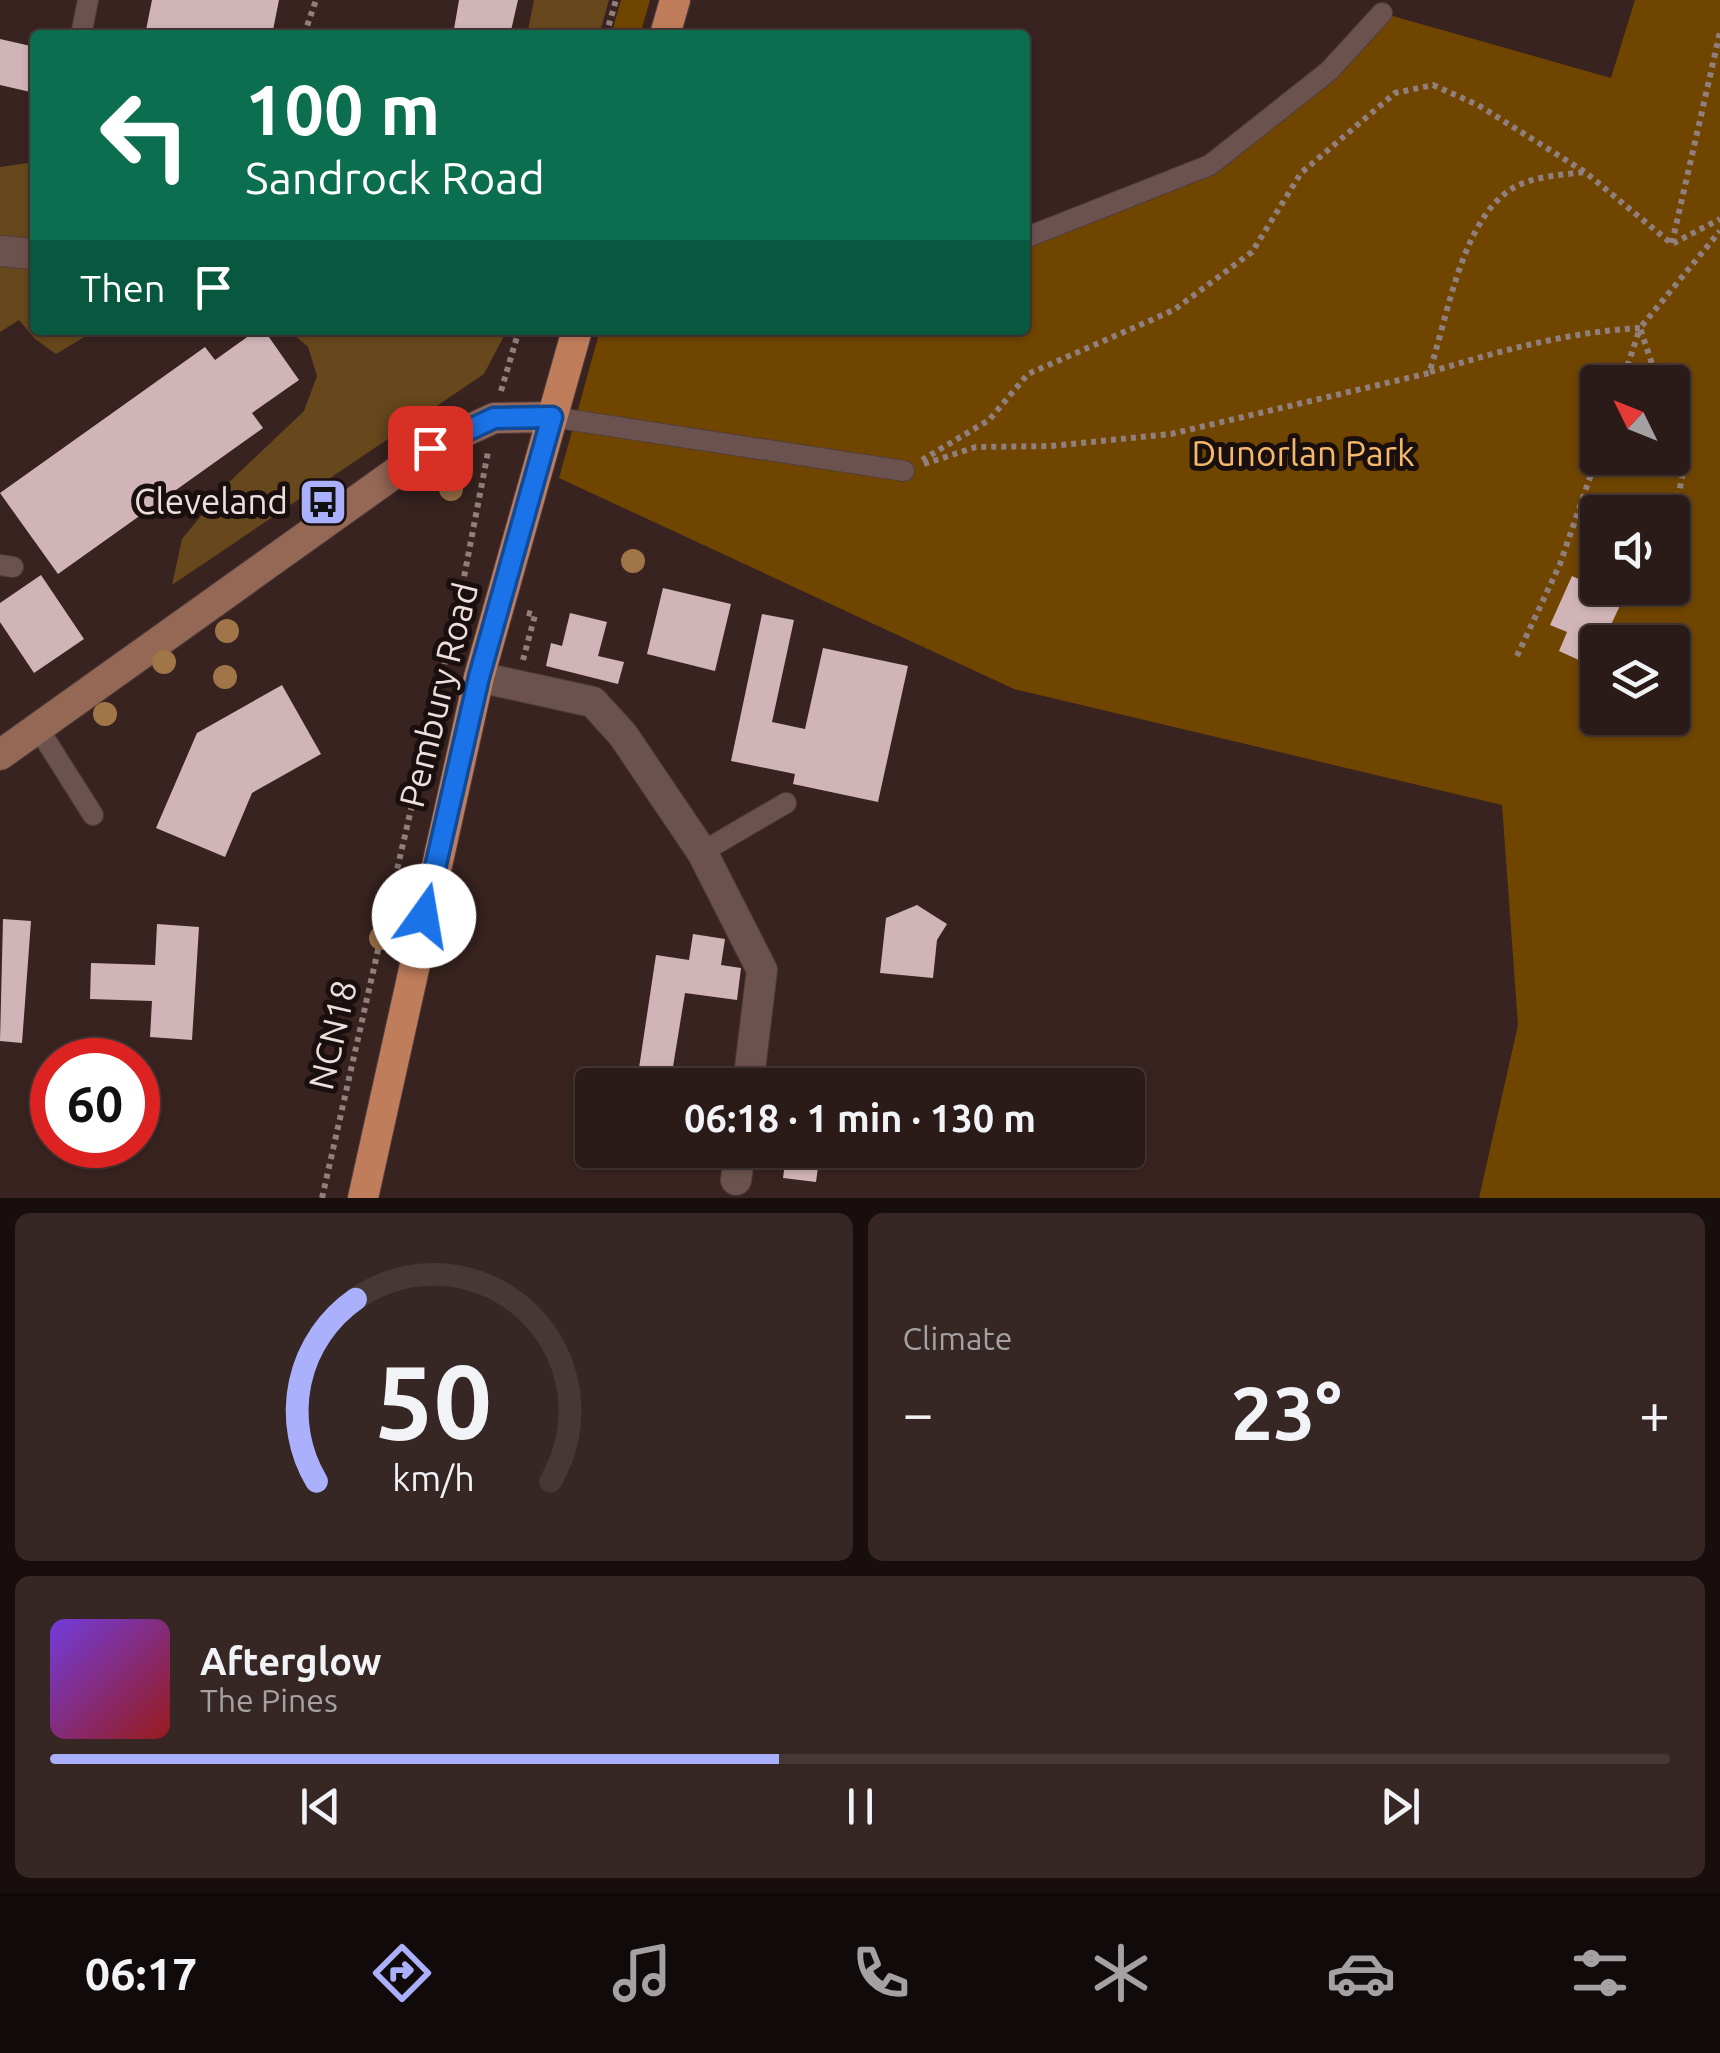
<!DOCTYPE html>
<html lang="en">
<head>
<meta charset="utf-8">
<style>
	body { margin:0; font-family:Ubuntu,sans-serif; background:#362725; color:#f1f3f6; height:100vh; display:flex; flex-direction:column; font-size:38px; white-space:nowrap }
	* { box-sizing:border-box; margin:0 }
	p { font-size:32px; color:#a5a1a2 }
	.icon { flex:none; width:55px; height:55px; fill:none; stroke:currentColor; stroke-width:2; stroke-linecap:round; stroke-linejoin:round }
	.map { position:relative; height:1198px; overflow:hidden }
	.side { display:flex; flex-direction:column; gap:15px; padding:15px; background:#170e0d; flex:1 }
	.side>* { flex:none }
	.hud { position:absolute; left:30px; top:30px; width:1000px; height:305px; border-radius:10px; box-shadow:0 2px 8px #0004,0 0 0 2px #463837; background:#0b6e4f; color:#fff; overflow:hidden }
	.needle { width:65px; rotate:313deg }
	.tools { position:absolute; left:1580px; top:365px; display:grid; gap:20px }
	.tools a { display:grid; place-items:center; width:110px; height:110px; border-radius:10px; background:#2a1a18; box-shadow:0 2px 8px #0004,0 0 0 2px #463837; font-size:50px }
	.speed { position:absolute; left:30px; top:1038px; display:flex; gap:20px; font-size:50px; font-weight:700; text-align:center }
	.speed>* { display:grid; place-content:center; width:130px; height:130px; border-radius:50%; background:#2a1a18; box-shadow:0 2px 8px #0004,0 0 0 2px #463837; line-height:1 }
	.speed .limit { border:15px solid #d22; background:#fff; color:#111 }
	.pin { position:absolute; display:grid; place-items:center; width:85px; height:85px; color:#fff; margin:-42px; border-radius:20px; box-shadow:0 5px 15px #0006 }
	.me { position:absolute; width:110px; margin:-55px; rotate:13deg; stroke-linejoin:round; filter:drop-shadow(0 0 8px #0008) }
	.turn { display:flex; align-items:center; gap:35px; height:210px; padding:0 50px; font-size:45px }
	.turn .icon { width:130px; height:130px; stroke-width:2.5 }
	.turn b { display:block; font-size:70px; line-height:85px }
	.then { display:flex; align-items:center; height:95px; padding:0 50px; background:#0003; gap:20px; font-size:38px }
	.big { font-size:75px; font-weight:700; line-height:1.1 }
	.side .widget { flex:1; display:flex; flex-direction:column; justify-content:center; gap:15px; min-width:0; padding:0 35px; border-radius:15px; background:#362725 }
	.side .dial { align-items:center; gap:0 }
	.dial svg { height:260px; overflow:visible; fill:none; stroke:#463837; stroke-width:7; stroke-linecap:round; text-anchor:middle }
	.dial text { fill:#f1f3f6; stroke:none }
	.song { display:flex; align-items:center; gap:30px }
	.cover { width:120px; height:120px; border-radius:15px; background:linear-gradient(135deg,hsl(260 70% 55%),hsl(0 70% 35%)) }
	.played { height:10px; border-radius:5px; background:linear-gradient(90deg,#aab0fb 45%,#463837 45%) }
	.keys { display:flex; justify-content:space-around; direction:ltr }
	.heat { display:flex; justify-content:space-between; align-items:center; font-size:55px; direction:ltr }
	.side .tiles { flex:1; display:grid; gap:15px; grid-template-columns:1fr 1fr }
	.widget:last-child { grid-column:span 2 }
	.trip { position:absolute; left:575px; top:1068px; width:570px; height:100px; border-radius:10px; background:#2a1a18; box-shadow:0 2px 8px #0004,0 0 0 2px #463837; font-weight:700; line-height:100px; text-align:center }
	.menu { display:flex; height:160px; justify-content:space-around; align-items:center; background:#110a0a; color:#a5a1a2 }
	.menu .icon { width:70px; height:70px }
	.menu .selected { color:#aab0fb }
	.menu b { font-size:45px; color:#f1f3f6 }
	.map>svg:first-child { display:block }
	.green { fill:#6f4500; fill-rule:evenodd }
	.forest { fill:#67471c }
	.building { fill:#d0b4b8 }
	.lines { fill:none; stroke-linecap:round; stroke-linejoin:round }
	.lane-casing { stroke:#503e3c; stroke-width:22 }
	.street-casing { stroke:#503e3c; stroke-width:32 }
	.secondary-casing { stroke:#503e3c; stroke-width:32 }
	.primary-casing { stroke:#503e3c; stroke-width:32 }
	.path { stroke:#917f7d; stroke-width:6; stroke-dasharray:5 5; stroke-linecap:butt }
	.lane { stroke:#6b524f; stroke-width:20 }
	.street { stroke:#6b524f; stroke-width:30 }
	.secondary { stroke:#956755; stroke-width:30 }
	.primary { stroke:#c07d5b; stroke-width:30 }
	.tree { fill:#a07548 }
	.route-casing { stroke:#114b97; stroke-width:25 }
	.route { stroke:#1a73e8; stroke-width:18 }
	.labels { text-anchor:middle; stroke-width:10; stroke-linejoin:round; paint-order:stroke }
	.park-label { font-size:35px; fill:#f6b869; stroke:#190f0e }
	.poi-label { font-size:35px; fill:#eedfdd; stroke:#190f0e; text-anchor:end }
	.street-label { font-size:35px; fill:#eedfdd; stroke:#190f0e }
</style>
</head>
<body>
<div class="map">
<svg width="1720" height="1198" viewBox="0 0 1720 1198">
	<rect width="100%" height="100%" fill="#382320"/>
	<path class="green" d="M621,0H650L640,35H611Z
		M1635,0H1720V1198H1479L1518,1025L1502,805L1014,689L559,478L600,330H1025V236L1162,195L1292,110L1382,13L1611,78ZM1598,382H1672V458H1598ZM1598,512H1672V588H1598ZM1598,642H1672V718H1598Z"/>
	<path class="forest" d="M534,0H609L599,35H527Z
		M35,162V330H96L56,354L35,339L19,320L0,332V167Z
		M289,330H507L484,374L172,585L182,539L227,484L304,411L317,376L308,347Z"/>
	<path class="building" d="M152,0H279L272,35H145Z
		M459,0H518L510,35H453Z
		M0,39L35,47V93L0,85Z
		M257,330H264L299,380L252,413L263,428L58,574L0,493L205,347L215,360Z
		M41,575L84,639L34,673L0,622V603Z
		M1572,576L1623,599L1603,642H1598V655L1592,666L1559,651L1567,632L1550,625Z
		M663,588L731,604L715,671L647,654Z
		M570,613L607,622L598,656L624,662L618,684L546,666L551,643L562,646Z
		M762,614L794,620L772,722L805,729L823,648L908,666L878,802L793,784L795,774L731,761Z
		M282,685L321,754L252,793L225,857L156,828L197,733Z
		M917,905L947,924L937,940L933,978L880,973L886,918Z
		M3,919L31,921L22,1043L0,1041Z
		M157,924L199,927L192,1040L150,1037L152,1001L90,999L91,963L155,965Z
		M693,934L725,939L721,965L741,968L737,1000L685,993L672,1073L639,1068L656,955L689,960Z
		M757,1150H857L856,1158L831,1155L830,1161L819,1160L816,1182L783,1178L786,1156Z"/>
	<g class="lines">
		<g class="lane-casing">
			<path id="lane" d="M81,35L88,0
				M1025,238L1210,165L1329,71L1382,13
				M552,417L904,471
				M0,565L13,567
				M38,728L93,815
				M702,852L786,803"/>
		</g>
		<g class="street-casing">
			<path id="street" d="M0,251L35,254
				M479,677L593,702L623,735L702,852L762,970L748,1085
				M736,1180L740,1150"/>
		</g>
		<g class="secondary-casing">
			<path id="secondary" d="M0,755L430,448L494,418L552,417"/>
		</g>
		<g class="primary-casing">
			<path id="primary" d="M665,35L675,0
				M363,1198L479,677L577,330"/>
		</g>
		<path class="path" d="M304,35L316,0
			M606,35L616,0
			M1672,243L1720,32
			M1430,372C1500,351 1567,332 1640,328L1622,382
			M1658,382L1640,328L1720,231
			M501,391L519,330
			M1672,426L1685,462L1672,529
			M922,460L989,420L1028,374L1174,310L1252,252L1301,173L1395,93L1433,85L1478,105L1585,172L1672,244L1720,219
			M924,464L976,447L1051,446L1171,434L1429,373C1447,320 1461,222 1510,190C1530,176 1562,175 1585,172
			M1517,656L1560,564L1598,454
			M523,660L535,615L525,612
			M322,1198L378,950L387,930L384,926L461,593L488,452"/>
		<use href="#lane" class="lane"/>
		<use href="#street" class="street"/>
		<use href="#secondary" class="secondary"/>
		<use href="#primary" class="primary"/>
	</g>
	<g class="tree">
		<circle cx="451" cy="489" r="12"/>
		<circle cx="633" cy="561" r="12"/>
		<circle cx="227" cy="631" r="12"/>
		<circle cx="164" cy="662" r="12"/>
		<circle cx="225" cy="677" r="12"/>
		<circle cx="105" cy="714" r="12"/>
		<circle cx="381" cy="938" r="12"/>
	</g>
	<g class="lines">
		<g class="route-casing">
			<path id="route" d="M424,916L479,677L552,417L494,418L430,448"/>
		</g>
		<use href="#route" class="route"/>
	</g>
	<defs>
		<g id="bus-square" transform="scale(2.5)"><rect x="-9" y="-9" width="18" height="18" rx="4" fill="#aab0fb" stroke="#190f0e"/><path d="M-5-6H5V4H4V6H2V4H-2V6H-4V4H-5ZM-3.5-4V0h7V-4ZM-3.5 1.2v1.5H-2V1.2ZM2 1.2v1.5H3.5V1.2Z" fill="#111"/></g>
	</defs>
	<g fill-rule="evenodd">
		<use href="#bus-square" x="323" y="502"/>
	</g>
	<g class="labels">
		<g class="park-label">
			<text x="1303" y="466">Dunorlan Park</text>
		</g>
		<g class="poi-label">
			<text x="288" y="514">Cleveland</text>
		</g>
		<g class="street-label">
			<text transform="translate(439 695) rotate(-76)" y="12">Pembury Road</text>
			<text transform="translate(333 1035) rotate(-77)" y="12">NCN18</text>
		</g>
	</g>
</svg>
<div class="tools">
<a><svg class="needle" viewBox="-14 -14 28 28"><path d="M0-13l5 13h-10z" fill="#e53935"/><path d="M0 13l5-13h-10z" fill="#a5a1a2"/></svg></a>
<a><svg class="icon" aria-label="sound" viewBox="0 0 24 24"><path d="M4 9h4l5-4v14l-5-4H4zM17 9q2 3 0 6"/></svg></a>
<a><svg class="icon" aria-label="layers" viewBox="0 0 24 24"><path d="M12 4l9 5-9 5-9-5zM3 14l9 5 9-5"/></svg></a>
</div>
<div class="speed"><div class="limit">60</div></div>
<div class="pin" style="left:430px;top:448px;background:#d93025"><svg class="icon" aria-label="arrive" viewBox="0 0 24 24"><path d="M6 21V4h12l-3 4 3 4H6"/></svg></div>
<svg class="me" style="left:424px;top:916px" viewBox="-20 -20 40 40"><circle r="19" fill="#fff"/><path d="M0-13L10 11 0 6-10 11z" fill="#1a73e8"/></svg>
<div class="trip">06:18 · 1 min · 130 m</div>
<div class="hud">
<div class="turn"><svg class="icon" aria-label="left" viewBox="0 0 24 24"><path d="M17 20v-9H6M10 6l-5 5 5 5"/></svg><div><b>100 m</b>Sandrock Road</div></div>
<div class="then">Then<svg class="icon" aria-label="arrive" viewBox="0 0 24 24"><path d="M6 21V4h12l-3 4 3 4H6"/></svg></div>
</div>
</div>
<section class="side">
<div class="tiles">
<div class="widget dial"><svg viewBox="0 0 100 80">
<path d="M14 69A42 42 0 1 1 86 69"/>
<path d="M14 69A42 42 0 0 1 26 13" stroke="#aab0fb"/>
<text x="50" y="56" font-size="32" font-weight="700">50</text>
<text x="50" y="72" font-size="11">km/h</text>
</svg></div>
<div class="widget"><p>Climate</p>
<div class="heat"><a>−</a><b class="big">23°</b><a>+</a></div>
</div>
<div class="widget">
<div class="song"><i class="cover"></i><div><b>Afterglow</b><p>The Pines</p></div></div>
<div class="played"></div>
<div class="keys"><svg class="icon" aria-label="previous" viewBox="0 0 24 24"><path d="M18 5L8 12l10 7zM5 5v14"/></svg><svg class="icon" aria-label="pause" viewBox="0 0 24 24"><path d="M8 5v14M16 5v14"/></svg><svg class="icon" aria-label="next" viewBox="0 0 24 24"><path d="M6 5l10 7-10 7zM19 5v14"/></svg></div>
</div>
</div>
</section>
<nav class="menu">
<b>06:17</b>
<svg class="icon selected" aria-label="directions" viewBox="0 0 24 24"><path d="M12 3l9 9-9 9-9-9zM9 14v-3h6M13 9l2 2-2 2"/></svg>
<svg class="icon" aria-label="music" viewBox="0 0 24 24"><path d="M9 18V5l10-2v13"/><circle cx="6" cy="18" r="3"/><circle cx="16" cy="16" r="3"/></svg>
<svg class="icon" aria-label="phone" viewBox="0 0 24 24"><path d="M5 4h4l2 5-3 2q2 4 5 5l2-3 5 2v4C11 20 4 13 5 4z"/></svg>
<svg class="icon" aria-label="climate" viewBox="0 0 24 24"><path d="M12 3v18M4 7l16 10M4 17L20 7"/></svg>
<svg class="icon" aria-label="car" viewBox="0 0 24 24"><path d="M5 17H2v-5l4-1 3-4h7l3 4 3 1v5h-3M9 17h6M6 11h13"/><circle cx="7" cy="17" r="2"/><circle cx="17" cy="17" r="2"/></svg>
<svg class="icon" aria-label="filters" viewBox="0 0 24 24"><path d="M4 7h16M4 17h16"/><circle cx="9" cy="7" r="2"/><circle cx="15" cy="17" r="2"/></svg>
</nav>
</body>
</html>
